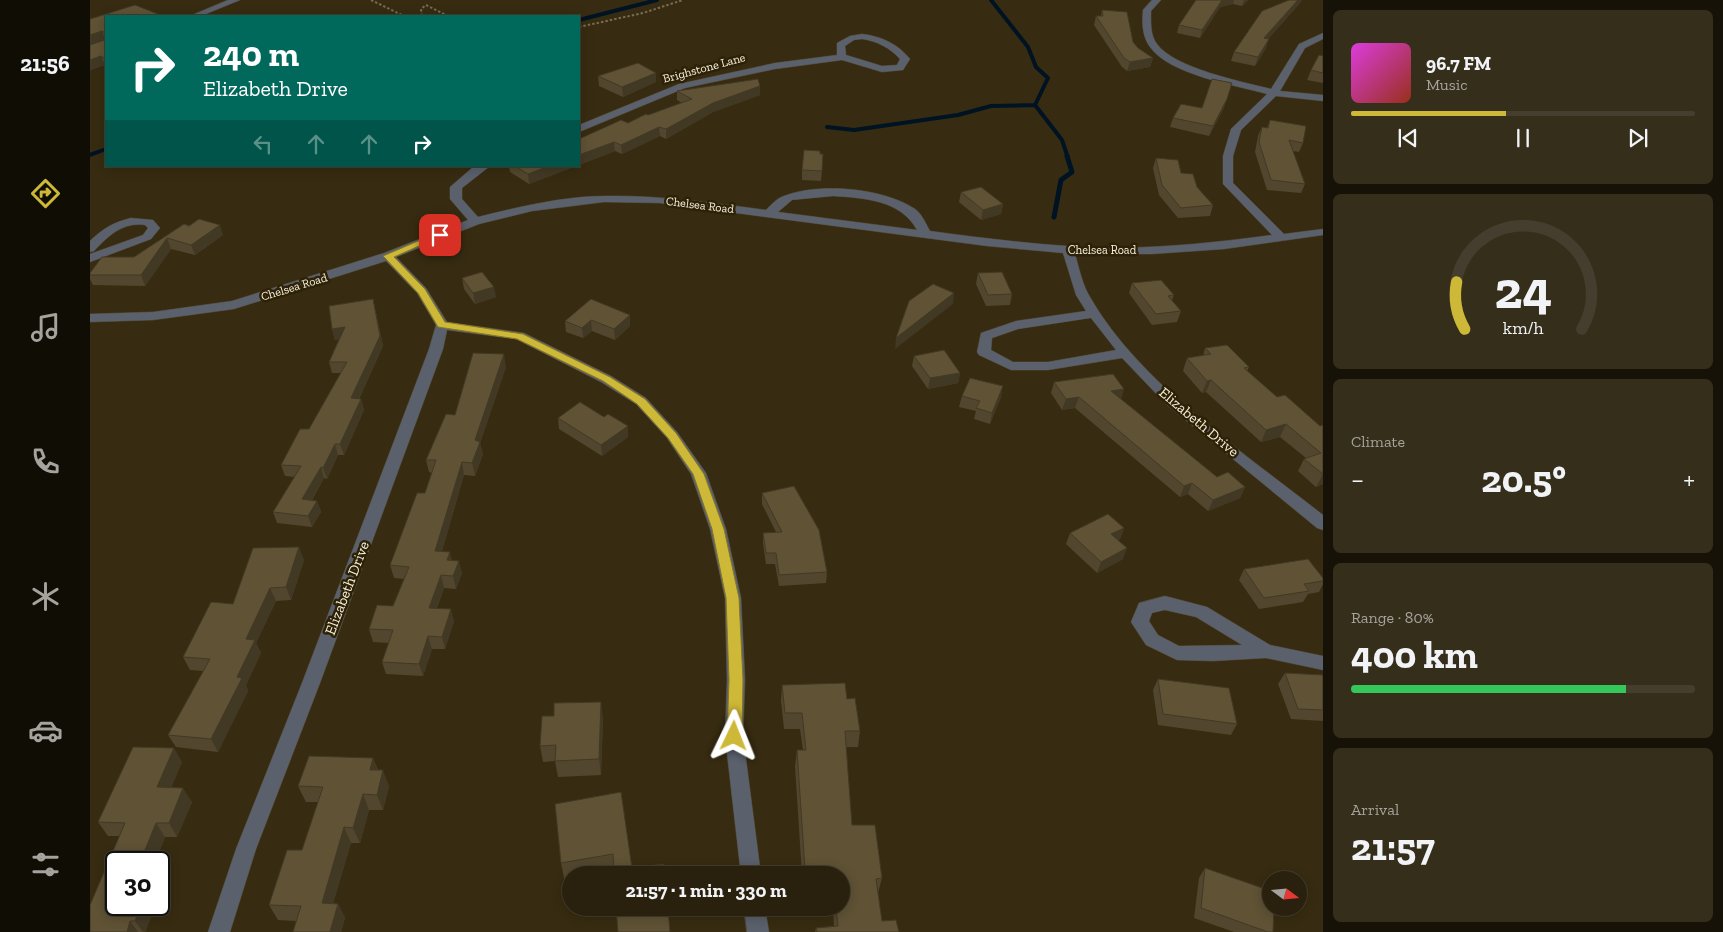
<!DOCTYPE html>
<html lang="en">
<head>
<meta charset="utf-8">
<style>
	body { margin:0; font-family:"Zilla Slab",serif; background:#352e1b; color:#f1f3f6; height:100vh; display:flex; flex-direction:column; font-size:19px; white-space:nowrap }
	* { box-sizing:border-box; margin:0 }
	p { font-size:16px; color:#a5a39d }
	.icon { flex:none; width:28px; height:28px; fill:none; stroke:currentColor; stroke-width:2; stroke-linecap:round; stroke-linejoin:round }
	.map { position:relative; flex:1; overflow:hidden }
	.sheet { display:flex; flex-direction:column; gap:10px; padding:10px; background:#171207; width:400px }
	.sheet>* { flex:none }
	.hud { position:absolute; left:15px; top:15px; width:475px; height:152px; border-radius:0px; box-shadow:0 2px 12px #0003,0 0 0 1px #453e2e; background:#00695c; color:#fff; overflow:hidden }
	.needle { width:32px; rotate:106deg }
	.fabs { position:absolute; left:1172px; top:871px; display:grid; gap:10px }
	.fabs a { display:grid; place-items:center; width:45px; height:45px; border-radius:50%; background:#29210d; box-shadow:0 2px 12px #0003,0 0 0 1px #453e2e; font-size:25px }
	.speed { position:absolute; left:15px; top:851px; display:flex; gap:10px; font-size:25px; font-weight:700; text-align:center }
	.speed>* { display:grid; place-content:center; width:65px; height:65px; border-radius:50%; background:#29210d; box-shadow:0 2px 12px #0003,0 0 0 1px #453e2e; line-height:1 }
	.speed .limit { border:2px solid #111; border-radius:8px; background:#fff; color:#111 }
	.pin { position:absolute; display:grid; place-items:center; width:42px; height:42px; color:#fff; margin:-21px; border-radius:10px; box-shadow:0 2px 8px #0006 }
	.me { position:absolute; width:55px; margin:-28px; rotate:2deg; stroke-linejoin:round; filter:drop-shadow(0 0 4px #0008) }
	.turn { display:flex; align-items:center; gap:18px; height:105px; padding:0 15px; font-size:22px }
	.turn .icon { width:65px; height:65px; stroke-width:2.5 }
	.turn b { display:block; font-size:35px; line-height:42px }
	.lanes { display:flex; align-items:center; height:48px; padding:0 15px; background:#0003; justify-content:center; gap:25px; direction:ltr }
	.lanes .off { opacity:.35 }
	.big { font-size:38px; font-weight:700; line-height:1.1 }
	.sheet .widget { flex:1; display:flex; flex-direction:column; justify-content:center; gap:8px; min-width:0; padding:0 18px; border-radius:8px; background:#352e1b }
	.sheet .dial { align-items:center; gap:0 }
	.dial svg { height:130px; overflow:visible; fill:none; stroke:#453e2e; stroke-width:7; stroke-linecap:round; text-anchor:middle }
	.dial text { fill:#f1f3f6; stroke:none }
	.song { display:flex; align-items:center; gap:15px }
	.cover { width:60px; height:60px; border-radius:8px; background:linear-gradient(135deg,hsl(300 70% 55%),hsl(10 70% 35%)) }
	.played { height:5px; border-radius:2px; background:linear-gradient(90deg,#ceb837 45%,#453e2e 45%) }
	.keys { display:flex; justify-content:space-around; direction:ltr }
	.heat { display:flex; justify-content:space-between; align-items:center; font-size:28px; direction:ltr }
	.charge { height:8px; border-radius:4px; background:linear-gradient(90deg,#34c759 80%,#453e2e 0) }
	.trip { position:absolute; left:472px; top:866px; width:288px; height:50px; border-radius:25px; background:#29210d; box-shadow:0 2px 12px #0003,0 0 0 1px #453e2e; font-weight:700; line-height:50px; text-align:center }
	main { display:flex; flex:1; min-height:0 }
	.menu { display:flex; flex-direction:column; width:90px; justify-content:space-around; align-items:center; background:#100d05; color:#a5a39d }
	.menu .icon { width:35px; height:35px }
	.menu .current { color:#ceb837 }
	.menu b { font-size:22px; color:#f1f3f6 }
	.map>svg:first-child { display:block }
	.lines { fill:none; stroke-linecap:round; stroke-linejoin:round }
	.stream-far1 { stroke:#001323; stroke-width:4 }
	.stream { stroke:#001323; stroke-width:5 }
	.minor-casing { stroke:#52472e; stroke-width:1 }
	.path { stroke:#766c54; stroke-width:2; stroke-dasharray:2.5 2; stroke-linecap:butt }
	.minor { fill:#5a606c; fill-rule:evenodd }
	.wall { fill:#52472e }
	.shaded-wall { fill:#423925 }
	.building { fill:#5f5235; stroke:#423925 }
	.route { fill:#ceb837; stroke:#867824 }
	.labels { text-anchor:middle; stroke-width:5; stroke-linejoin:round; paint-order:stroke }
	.far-street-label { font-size:12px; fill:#f7f0e0; stroke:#2d2206 }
	.street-label { font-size:15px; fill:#f7f0e0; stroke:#2d2206 }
</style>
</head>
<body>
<main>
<nav class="menu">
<b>21:56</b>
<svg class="icon current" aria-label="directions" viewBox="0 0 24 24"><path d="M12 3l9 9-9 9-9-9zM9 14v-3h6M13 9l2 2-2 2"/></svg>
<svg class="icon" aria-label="music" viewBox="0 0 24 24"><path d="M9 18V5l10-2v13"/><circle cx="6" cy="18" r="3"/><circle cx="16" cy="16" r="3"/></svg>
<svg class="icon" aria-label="phone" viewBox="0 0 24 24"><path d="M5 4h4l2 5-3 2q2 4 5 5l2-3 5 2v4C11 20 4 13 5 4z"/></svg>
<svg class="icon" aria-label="climate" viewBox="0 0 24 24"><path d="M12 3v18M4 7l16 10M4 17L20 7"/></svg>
<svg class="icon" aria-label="car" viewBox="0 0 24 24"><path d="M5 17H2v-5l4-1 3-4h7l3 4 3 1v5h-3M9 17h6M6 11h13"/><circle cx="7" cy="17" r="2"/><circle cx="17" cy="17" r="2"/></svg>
<svg class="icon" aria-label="filters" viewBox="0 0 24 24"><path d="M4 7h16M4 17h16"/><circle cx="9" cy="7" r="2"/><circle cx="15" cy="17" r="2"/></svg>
</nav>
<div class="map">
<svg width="1233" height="932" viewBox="0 0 1233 932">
	<rect width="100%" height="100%" fill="#372c11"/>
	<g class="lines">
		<path class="stream-far1" d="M901,0L938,47L946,67L958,78L945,105L972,140L978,158
			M489,20L567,0
			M737,127L764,130L868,115L901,106L945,105
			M0,155L16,149"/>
		<path class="stream" d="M964,217L971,180L982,172L977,156"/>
		<g class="minor-casing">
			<path id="minor" d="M138,0H150L111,16H100Z
				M1062,0H1071L1061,11C1061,22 1060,35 1067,44C1084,68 1153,82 1181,89L1209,44L1233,33V39L1215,48L1190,91L1233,95V101L1186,96L1151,130L1143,156V183L1194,234L1233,229V235L1134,249L1062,254H985C989,267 992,284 1000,297C1048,382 1157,455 1233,515V530L1227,528L1077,405L1032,358L958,370H921L889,355L887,352L891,333L926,321L996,311L986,295L973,253L897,246L570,203L514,202L442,211L389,224L306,257L336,288L357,322L434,333L521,376L556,398L587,432L616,473L636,529L651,598L655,680L653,736L671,875H651L635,736L637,680L635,598L620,529L601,474L577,438L546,404L511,382L426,339L357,330L353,349L230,683L166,849L140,932H118L146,849L212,683L339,349L346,325L327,293L296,261L144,309L63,320L0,322V314L63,312L142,301L294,253L378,220L360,199V187L382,168L400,166L372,188V199L388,217C429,207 473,196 516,196C570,195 623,203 676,210C681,205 687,198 694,196C729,182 794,188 825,209C832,214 836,224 840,231C885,237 931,243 977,246C1045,251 1115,244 1182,235L1133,184V156L1141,129L1177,94C1145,85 1080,75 1060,47C1052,36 1052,23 1053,10ZM743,196C774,198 811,200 827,230L688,212L702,200ZM1001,318L1026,350L958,362H923L901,350L902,338L928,329Z
				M772,34C791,36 808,44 820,59L813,70L792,72L752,60L685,69L595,88L489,132V125L589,84L685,63L747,55V43L760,36ZM772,39C787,41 800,48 810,59L807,65L792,66L756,55L755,46L764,40Z
				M41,218L63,220L70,228L61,239L0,262V254L53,235L58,228L55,225C33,222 19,235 4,251L0,252V241C12,229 24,222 41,218Z
				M1075,596L1117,607L1180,645L1233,656V670L1176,658L1123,661L1087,660L1056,645L1041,622L1049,603ZM1075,610L1106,617L1152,645L1089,646L1068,635L1059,621L1062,613Z
				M654,908H675L679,932H657Z"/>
		</g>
		<path class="path" d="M281,0L314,16
			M332,16L331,9L336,5L358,16
			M489,27L553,13L593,0"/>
		<use href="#minor" class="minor"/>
	</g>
	<path class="wall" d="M1106,0H1158L1152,6L1143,4L1130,7L1110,38L1087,33L1089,25Z
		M1211,2L1178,39L1176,48L1165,66L1141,61L1144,52Z
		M1012,10L1043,42L1048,48L1063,58L1060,67L1037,71L1032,67L1004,25L1006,16H1011Z
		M16,16V66L15,65L0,70V19Z
		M1233,56V83L1217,80L1221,70Z
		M508,76L566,82L533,97L509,86Z
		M587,91L670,95L623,112L576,139L570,136L532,154L525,151L489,165V139L538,123L592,103L587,100Z
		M1112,108H1134L1119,136L1080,127L1083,118Z
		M1180,120L1213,143L1209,152L1203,151L1215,184L1211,193L1177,190L1165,152L1168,136L1172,127L1177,128Z
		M730,154L732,171L731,181L712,180V170Z
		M1066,158L1091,173L1123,205L1120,216L1088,218L1069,195L1063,168Z
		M419,166H486L439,184L420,172Z
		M871,192L913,204L911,214L891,220L869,202Z
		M94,224L133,235L105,255L81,249L55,286L3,285L0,279V273L44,257Z
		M888,273L922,294L920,305L896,306L886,284Z
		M372,278L406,297L385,304L374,289Z
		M1042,283L1084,295L1082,300L1091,311L1087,322L1062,325L1039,293Z
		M283,299L293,346L269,399H271L274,410L254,455H248L237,479L234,478L222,500L227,501L231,512L222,527L187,523L183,512L205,477L195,476L191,465L219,429L251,373H242L239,362L249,339L245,340L242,329Z
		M501,299L540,326L525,340L502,331L493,338L476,332L475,321Z
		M1115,348L1159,367L1157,371L1187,397L1230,426L1233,425V484L1226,487L1208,471L1214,459L1216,458L1190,437L1171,442L1116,392L1112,393L1093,371L1097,358L1113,356Z
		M824,356L870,373L868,383L838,389L822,366Z
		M416,367L390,443L393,454L385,476L374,475L352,551L362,560L372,573L366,589L354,588L347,608L364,621L355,649H342L333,676L296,674L292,662L299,643L283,642L279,629L303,606L314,579L304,578L300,565L335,493L342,473L339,472L336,460L365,415Z
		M964,382L1031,399L1127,477L1155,487L1150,498L1118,511L1098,494L1090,497L985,408L972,410L961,393Z
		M872,396L911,397L900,424L884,419L886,411L869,407Z
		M514,417L538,426V437L512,456L469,429L468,418Z
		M672,493L737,572L736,583L689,586L685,564H676L673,544V533L686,532L672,504Z
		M1034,528L1030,539L1028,540L1033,559L1007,573L976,544L980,533Z
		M214,560L201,600L186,601L166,643L171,653L156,685L158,691L128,752L86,747L78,735L113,671L100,670L93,657L143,604Z
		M1154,569L1233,578V584L1229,592L1218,594L1213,602L1169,609L1149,580Z
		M1195,673L1233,675V721L1201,719L1188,684Z
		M1068,679L1147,724L1141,735L1068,725L1063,690Z
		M692,685L757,699L770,731L768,747H756L762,825L792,878L788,893L792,921L809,932H725L726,928L744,926L743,908H751V875H712L705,766L707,750H713L710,729H694L691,701Z
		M513,718L511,775L468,777L465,761L453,762L450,746Z
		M283,758L288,770L299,786L293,810H279L270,843H261L243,903L248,904L255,918L251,932H203L206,921L188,920L179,905L212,850L228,802H216L208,786Z
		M92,762L81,787L102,802L87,837H75L66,860H69L78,873L69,897V862L26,905H66L55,932H0L29,836H18L8,822Z
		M531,792L524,869L492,875H481V877L474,878L471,863Z
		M1115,868L1183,932H1144L1104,918L1109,878Z"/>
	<path class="shaded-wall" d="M1132,0H1144L1143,4L1130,7L1110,38L1112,30Z
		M1154,0H1158L1152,6Z
		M1208,0H1212L1211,2L1171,47L1174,38Z
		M12,31L15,40L0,45V35Z
		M1179,39L1176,48L1165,66L1168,57Z
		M11,56L15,65L0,70V60Z
		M1063,58L1060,67L1037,71L1040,62Z
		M566,73V82L533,97L532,87Z
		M670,86V95L623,112L576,139V129L623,103Z
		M1137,99L1134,108L1119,136L1123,126Z
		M569,127L570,136L532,154L531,145Z
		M524,142L525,151L489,165V155Z
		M459,166H486L439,184L438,174Z
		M913,204L911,214L891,220L893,210Z
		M130,225L133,235L105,255L101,245Z
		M77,238L81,249L55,286L51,275Z
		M404,287L406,297L385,304L383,293Z
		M864,293L863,304L805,349L806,338Z
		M283,299L293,346L264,409L261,398Z
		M540,315V326L525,340L524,329Z
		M501,320L502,331L493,338L492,328Z
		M255,327L258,338L245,340L242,329Z
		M414,354L416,367L390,443L393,454L385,476L382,463L385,440Z
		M870,373L868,383L838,389L840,378Z
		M1121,380L1116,392L1112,393L1117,381Z
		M913,386L911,397L900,424L902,413Z
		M1034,389L1031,400L1021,391Z
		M989,397L985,408L972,410L976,399Z
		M271,399L274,410L254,455L250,444Z
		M1196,424L1190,437L1171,442L1176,430Z
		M538,426V437L512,456L511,445Z
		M245,444L248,455L237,479L233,468Z
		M372,462L374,475L348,564L345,551Z
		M231,467L234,478L216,510L212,499Z
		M1233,474V484L1226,487Z
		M1102,483L1098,494L1090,497L1094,486Z
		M1155,487L1150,498L1118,511L1123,500Z
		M227,501L231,512L222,527L218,516Z
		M1034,528L1030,539L1017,545L1021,534Z
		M209,547L214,560L201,600L196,587Z
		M1037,548L1033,559L1007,573L1011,562Z
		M360,552L363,565L357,560Z
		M369,561L372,573L366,589L363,576Z
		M351,575L354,588L342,620L339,608Z
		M180,588L186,601L166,643L171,653L156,685L158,691L128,752L121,739L147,677L156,639Z
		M361,609L364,621L355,649L352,637Z
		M338,636L342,649L333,676L329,664Z
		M511,702L513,718L511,775L509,759Z
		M84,748L92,762L76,801L67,787Z
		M283,758L289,774L280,770Z
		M293,770L299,786L293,810L287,795Z
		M93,788L102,802L87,837L79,823Z
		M273,794L279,810L270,843L263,828Z
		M66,823L75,837L65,862L51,860Z
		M254,827L261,843L239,918L232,903Z
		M69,860L78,873L69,897V862H68Z
		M248,904L255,918L251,932H240Z
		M51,905H66L55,932H53L45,921Z
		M40,921L48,932H37Z"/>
	<path class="building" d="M1106,0H1132L1112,30L1089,25Z
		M1199,0H1208L1174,38L1179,39L1168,57L1144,52L1172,11Z
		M45,5L73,16H16V57L14,58L11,56L0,60V45L14,40L15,33L12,31L0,35V19Z
		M1012,10L1037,12L1043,42L1048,48L1063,58L1040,62L1034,58L1006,16H1013Z
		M1229,55L1233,56V73L1221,70Z
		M548,63L566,73L532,87L508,76Z
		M668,79L670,86L623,103L576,129L569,127L531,145L524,142L489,155V139L531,120L538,123L556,114L558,115L602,99L587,91Z
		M1122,79L1142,83L1137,99L1123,126L1083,118L1091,104L1112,108Z
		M1180,120L1216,126L1213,143L1199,140L1215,184L1181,180L1169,142L1172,127L1178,128Z
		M714,150L730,151V154H733L732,171L712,170Z
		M1066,158L1088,160L1091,173L1103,174L1107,187L1123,205L1091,208L1072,185Z
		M425,166H459L438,174Z
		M891,187L913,204L893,210L871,192Z
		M109,219L130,225L101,245L77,238L51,275H0V273L12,257H44L94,224L99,226Z
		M392,272L404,287L383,293L372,278Z
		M912,272L922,294L898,295L888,273Z
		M1071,280L1084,295L1078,296L1091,311L1066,314L1042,283Z
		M843,284L864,293L806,338L819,301Z
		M283,299L290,336L261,398L271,399L250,444H245L233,468L231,467L212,499L227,501L218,516L183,512L211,466L191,465L210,429H219L257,362H239L255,327L242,329L239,306Z
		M501,299L540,315L524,329L501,320L492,328L475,321Z
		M1137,345L1159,367L1154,368L1187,397L1195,395L1230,426L1233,425V474L1214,459L1231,453L1196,424L1176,430L1121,380L1117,381L1097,358L1121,354L1115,348Z
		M854,350L870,373L840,378L824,356Z
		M383,353L414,354L385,440L390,442L382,463L372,462L345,551L360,552L357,560L369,561L363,576L351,575L339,608L361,609L352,637L338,636L329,664L292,662L303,630L279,629L287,605L303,606L319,567L300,565L327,493H335L346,460H336L356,414L365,415Z
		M1023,374L1034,389L1021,391L1127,477L1138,472L1155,487L1123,500L1102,483L1094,486L989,397L976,399L964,382Z
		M880,378L913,386L902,413L886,408L890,401L872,396Z
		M490,402L514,417L518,414L538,426L511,445L468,418Z
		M704,486L729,530L737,572L689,575L686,553H676L673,533L692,532L672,493Z
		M1018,514L1034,528L1021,534L1037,548L1011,562L980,533Z
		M209,547L196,587L180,588L156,639L165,640L147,677L152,678L121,739L78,735L120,659L93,657L121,602L143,604L163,548Z
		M1218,559L1233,578V581L1214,584L1219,591L1174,598L1154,569Z
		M1195,673L1233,675V710L1208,709Z
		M1068,679L1139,688L1147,724L1073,714Z
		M755,683L757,699L765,698L770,731H755L762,825H785L792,878L786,879L792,921L806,920L809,932H727L726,928L748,926L746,908H751V875H743V870H715L707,750H716L712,713H695L692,685Z
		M511,702L509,759L465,761L466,745L450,746L452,716H464V703Z
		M43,747L84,748L67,787L93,788L79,823H66L51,860H69L68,862H26V905H51L45,921H40L37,932H0V905L35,823L8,822Z
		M219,756L283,758L280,770H293L287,795L273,794L263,828L254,827L232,903L248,904L240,932H203L211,906L179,905L197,850H212L233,787L208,786Z
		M531,792L542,868L574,864L575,875H524L523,854L471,863L465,804Z
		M1115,868L1181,891V908H1184L1183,932H1178L1111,908Z
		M526,908H578L580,932H528Z"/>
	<path class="route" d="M347,233L354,235L304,257L335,289L355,322L433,334L520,377L555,399L586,433L614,474L634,529L649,598L653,680L652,736L649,740L644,742L639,740L637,736L639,680L636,598L622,529L603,474L578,438L547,404L513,381L427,339L348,327L328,293L293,256Z"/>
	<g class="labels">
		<g class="far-street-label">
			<text transform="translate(614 68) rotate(-15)" y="4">Brighstone Lane</text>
			<text transform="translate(610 205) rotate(7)" y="4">Chelsea Road</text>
			<text x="1012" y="254">Chelsea Road</text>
			<text transform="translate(204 287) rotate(-17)" y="4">Chelsea Road</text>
		</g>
		<g class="street-label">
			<text transform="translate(1109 422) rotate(40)" y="5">Elizabeth Drive</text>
			<text transform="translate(257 588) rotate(-69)" y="5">Elizabeth Drive</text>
		</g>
	</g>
</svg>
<div class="fabs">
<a><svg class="needle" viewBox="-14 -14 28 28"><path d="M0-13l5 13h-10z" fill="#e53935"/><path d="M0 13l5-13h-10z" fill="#a5a39d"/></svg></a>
</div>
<div class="speed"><div class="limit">30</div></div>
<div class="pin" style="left:350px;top:235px;background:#d93025"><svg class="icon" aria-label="arrive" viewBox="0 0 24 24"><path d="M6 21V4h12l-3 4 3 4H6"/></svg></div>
<svg class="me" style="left:644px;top:736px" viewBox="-20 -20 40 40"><path d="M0-17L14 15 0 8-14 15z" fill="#ceb837" stroke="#fff" stroke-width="4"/></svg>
<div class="trip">21:57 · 1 min · 330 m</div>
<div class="hud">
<div class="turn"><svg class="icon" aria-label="right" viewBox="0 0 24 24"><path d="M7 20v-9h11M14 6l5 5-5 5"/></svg><div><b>240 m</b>Elizabeth Drive</div></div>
<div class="lanes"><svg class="icon off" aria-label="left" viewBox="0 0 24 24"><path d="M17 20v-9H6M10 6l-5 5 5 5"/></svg><svg class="icon off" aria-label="ahead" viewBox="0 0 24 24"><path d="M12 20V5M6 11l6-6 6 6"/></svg><svg class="icon off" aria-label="ahead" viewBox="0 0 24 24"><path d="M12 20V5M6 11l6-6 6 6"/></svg><svg class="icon" aria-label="right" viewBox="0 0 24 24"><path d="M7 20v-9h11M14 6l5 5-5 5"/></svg></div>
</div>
</div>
<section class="sheet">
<div class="widget">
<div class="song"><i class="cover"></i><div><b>96.7 FM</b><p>Music</p></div></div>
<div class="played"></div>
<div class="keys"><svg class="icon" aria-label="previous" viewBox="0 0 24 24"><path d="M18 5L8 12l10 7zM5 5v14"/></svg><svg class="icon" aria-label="pause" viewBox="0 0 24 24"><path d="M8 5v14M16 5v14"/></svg><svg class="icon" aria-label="next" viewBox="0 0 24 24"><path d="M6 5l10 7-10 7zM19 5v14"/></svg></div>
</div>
<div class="widget dial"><svg viewBox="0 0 100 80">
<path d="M14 69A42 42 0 1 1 86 69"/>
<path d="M14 69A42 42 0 0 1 9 40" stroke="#ceb837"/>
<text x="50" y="56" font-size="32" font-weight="700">24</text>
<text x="50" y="72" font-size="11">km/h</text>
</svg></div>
<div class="widget"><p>Climate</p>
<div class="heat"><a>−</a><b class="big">20.5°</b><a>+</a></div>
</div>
<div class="widget"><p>Range · 80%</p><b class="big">400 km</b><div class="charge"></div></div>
<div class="widget"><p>Arrival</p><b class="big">21:57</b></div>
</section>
</main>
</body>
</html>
